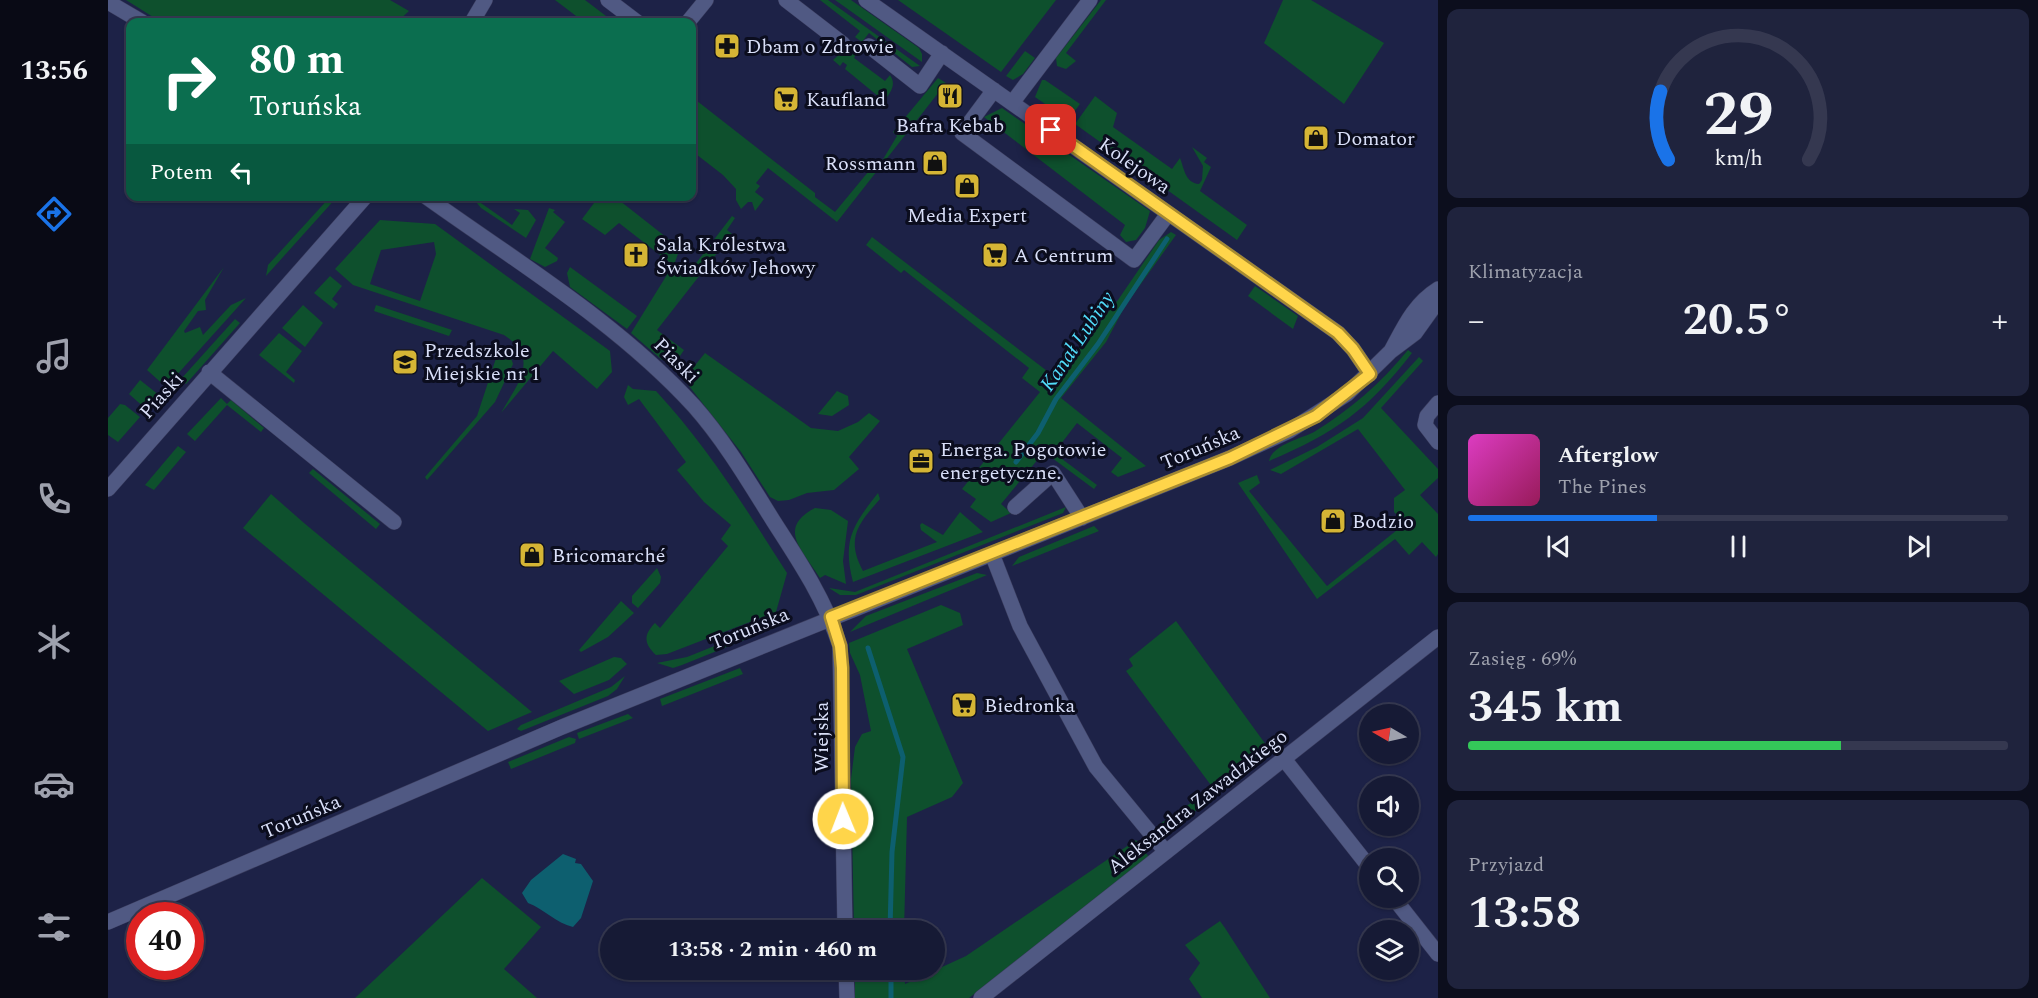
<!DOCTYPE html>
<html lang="pl">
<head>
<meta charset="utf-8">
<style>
	body { margin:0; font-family:Spectral,serif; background:#1f233d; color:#f1f3f6; height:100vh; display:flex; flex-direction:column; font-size:22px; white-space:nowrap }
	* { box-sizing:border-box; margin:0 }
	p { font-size:20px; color:#9ea1ad }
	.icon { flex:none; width:33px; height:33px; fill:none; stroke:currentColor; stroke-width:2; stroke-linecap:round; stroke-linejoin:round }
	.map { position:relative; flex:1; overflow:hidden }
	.side { display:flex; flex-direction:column; gap:9px; padding:9px; background:#0c0e1d; width:600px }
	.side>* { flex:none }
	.banner { position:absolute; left:18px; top:18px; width:570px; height:183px; border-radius:12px; box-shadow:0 2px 4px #0004,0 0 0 2px #353850; background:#0b6e4f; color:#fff; overflow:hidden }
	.needle { width:39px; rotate:279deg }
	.fabs { position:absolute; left:1251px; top:704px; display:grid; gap:12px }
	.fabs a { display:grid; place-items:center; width:60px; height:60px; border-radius:50%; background:#161a35; box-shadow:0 2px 4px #0004,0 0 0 2px #353850; font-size:30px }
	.speed { position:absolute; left:18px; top:902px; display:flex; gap:12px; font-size:30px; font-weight:700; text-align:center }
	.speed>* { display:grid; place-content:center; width:78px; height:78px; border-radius:50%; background:#161a35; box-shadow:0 2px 4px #0004,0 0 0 2px #353850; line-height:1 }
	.speed .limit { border:9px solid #d22; background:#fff; color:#111 }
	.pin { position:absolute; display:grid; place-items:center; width:51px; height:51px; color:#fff; margin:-26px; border-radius:12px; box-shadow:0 3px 9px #0006 }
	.me { position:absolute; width:66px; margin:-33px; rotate:359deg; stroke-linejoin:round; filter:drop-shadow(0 0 4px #0008) }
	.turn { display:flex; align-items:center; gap:21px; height:126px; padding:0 24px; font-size:27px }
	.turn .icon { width:78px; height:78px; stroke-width:2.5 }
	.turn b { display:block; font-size:42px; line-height:51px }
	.then { display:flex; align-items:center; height:57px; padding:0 24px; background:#0003; gap:12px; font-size:22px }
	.big { font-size:45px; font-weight:700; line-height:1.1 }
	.side .widget { flex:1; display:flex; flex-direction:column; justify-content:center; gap:9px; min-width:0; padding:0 21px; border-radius:12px; background:#1f233d }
	.side .dial { align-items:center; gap:0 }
	.dial svg { height:156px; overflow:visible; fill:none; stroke:#353850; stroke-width:7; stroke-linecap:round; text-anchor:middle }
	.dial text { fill:#f1f3f6; stroke:none }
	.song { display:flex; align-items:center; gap:18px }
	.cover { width:72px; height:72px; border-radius:9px; background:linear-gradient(135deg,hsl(310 70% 55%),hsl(330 70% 35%)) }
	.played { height:6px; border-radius:3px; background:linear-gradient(90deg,#1a73e8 35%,#353850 35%) }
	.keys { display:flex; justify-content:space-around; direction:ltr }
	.heat { display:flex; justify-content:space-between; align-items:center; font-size:33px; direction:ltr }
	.charge { height:9px; border-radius:4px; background:linear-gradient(90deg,#34c759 69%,#353850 0) }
	.trip { position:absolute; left:492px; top:920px; width:345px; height:60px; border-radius:30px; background:#161a35; box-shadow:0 2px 4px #0004,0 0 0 2px #353850; font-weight:700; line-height:60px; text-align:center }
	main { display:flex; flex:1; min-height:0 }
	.tabs { display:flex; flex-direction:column; width:108px; justify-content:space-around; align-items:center; background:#090a15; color:#9ea1ad }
	.tabs .icon { width:42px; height:42px }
	.tabs .current { color:#1a73e8 }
	.tabs b { font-size:27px; color:#f1f3f6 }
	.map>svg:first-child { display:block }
	.green { fill:#0e502d; fill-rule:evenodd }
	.water { fill:#0d5f6f }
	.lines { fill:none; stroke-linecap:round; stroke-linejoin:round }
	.stream { stroke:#0d5f6f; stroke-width:5 }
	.minor-casing { stroke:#3a3c5d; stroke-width:16 }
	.minor { stroke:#505983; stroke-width:15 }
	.route-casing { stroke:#a68a30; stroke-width:15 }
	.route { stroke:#ffd54a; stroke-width:10 }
	.labels { text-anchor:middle; stroke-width:6; stroke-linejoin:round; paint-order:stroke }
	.poi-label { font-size:20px; fill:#d9dff8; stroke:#0b0d1e; text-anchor:start }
	.street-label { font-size:20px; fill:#d9dff8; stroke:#0b0d1e }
	.water-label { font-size:21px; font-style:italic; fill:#51dcfa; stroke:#0b0d1e }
</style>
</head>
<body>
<main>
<nav class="tabs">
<b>13:56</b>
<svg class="icon current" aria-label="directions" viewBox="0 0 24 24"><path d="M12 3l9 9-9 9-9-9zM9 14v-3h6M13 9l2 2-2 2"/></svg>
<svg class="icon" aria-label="music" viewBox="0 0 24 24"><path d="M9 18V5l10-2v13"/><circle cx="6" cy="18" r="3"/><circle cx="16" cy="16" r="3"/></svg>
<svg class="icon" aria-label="phone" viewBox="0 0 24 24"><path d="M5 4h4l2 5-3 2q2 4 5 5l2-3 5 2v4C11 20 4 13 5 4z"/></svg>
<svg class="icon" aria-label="climate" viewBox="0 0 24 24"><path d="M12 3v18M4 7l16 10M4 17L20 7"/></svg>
<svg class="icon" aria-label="car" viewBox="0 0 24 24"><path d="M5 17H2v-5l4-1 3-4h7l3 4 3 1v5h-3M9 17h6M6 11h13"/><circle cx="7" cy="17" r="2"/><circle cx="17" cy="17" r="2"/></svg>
<svg class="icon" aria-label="filters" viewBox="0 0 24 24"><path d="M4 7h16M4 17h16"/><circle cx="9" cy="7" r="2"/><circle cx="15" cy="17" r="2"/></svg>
</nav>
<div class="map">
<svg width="1330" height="998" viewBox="0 0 1330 998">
	<rect width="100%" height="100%" fill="#1d2247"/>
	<path class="green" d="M18,0H282L301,11L289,22H257L258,20L251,17L247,22H53Z
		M447,0H477L506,22H476Z
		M712,0H720L812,66L804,67L761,33L754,42L747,37L752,31Z
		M727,0H743L811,48L814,54V62Z
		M790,0H948L893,72Z
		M993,0H998L958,53L968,61L958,69L949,66L948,58Z
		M1175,0H1203L1276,43L1236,104L1156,43Z
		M742,45L750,51L746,58L777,81L782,75C789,85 782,93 776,101L737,69L739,65L735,62L732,66L725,60Z
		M917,51L927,58L915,74L905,80L898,76Z
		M830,78L838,83L729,222L660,168L648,183L652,186L647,192L656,199L647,211L644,202H640L633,209L628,200V189L615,175L584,151V97L707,193V197L727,212L770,160L774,161L789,136L785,132Z
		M934,80H937L972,104L960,120L927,97Z
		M987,96L1009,113L1005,127L1064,169L1072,158C1076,168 1077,183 1091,184L1094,180L1095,166L1084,147L1099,158L1096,162L1103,167L1092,191L1139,225L1129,240L967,124Z
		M894,108L1042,211L1037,228L1028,240L1018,242L1012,235L1017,225L876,117Z
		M363,196L404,225L412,213L406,209L420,210L428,220L418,238L373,208Z
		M222,197H229L158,276L160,265Z
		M480,197H507L572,248L566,265L579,275L624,216L627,218L619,230L624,234L549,330L576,350L570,359L554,360L523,333L565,265L511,223L497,235L474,219L486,203Z
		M441,208L447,210L445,212L457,222L437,248L450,258L449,261L437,267L422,259Z
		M272,220L327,224L502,351L504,372L489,389L445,351L393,413C409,384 433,359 396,335L245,285L227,269ZM326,242L328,254L312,301L262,284L273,250Z
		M1063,232L1068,235L1017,306L998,342L953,398L1038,466L1010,477L1003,472L1014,458L969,423L946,453L989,485L986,489L936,452L893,504L903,513L883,522L862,507L868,499L854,489L932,392L914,378L921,368L796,270L793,273L758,245L764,237L947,377L1010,300L1051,240Z
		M116,267L97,300L98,310L90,311L76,331L77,333L92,327L95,335L123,305L138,298L58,387L39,370Z
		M462,267L529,316L519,329L462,287L459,273Z
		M222,276L234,286L224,299L230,304L226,309L206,293Z
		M1147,286L1190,316L1185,329L1140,296Z
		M195,305L215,323L197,347L174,328Z
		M268,305L344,330L341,336L266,311Z
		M127,319L132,323L78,384L73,379Z
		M171,333L194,351L178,372L187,380L186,383L151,355Z
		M392,346L402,355L405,364L387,402L319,480L317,477L369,416Z
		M1300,350L1304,353C1260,410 1227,433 1161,461C1164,445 1192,439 1206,432C1242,410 1273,383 1300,350Z
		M597,353L703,428L730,431L750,422L761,413L772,421L741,457L751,469L726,490L699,493L681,500L670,501L662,497L633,452L581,386L580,374Z
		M1311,357L1315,361L1273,408L1330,469V478L1312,495L1330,514V554L1328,557L1314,542L1301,555L1287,539L1209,599L1130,483L1149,475L1152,483L1141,491L1219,586L1289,530L1285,524L1292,518L1286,512V498L1297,490L1250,429L1173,474L1162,470L1209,447L1255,418Z
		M32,380L51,395L38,409L21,394Z
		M520,385L525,389L548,391C600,447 638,509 679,573L668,612L559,654L548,655C536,644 535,635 547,623L552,628L620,546L613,539L623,525L596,502L569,470L578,462L531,399L520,405L516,397Z
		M729,391L740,396L741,405L724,416L710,414Z
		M113,398L119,404L123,400L156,428L153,432L119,405L87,441L79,434Z
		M12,404L17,405L32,417L10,442L0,435V418Z
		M70,446L78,452L46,490L37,485Z
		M205,469L272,524L268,529L201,473Z
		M770,493L772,499C751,523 737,538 755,571L829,542L813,530L812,525L814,523L835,535L852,512L875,532L745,582C734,540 745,525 770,493Z
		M163,494L196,523L424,712L380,731L135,528Z
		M958,507L955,513L748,595H732L721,588L747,592Z
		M707,508L723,510L740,521L735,561L738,584L717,575L712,578C695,551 668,528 707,508Z
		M986,526L991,531L904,566L911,557Z
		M549,568L553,577L552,583L530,608L524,603V596Z
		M869,573L879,575L742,632L758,616Z
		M513,601L526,613L500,637L473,652L471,650Z
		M833,605L852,613L855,625L799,649L855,783L844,797L799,817L796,930H746L743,779L747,747L754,734L763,731L752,675L742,653L741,643Z
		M669,621L671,626L574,665L565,668L549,663L579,657Z
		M1068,621L1164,753L1068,826L1053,823L1105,788L1018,671L1025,666L1021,659Z
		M506,657L513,658L519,664L501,680L466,694L451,681Z
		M632,668L635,674L554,706L552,699Z
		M517,676L509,689L500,696L413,731L409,729L413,725L503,687Z
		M520,714L525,718L471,739L469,733Z
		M461,737L468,739L467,743L403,769L400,762Z
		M1028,840L1041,857L861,998H747V969H796L797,984L858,956Z
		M374,878L433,927L396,969L429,998H247Z
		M1112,921L1117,928L1162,998H1094L1081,979L1092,963L1077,945Z"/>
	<path class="water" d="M455,854L468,859L467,863L473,864L485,881L473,918L465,927C448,923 436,909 420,903L414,893L423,880Z"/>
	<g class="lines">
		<path class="stream" d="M908,462L930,433L948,399L990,344L1059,239
			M760,648L795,757L784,852L782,930
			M783,998V969"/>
		<g class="minor-casing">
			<path id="minor" d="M500,0L529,22
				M678,0L735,44
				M758,0L1230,333L1245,349L1262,374
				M0,2L34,22
				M364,22L377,0
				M580,22L598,0
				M761,46L812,86L834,53
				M886,90L854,133L1026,260L1060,214
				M904,103L982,0
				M317,196C409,262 509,322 586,406C617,441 641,482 666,522C692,562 717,600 732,646L737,930
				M1283,351C1296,327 1306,304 1330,289
				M101,372L286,522
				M1330,403L1319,416L1317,425L1330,442
				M0,489L258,196
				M907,507L945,473L974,518
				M884,554L912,626L988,767L1058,852
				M1176,759L1262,868
				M1285,897L1330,954
				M0,922L454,727L1122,458L1181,431L1239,394L1283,351L1307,333L1330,301
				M738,969L739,998
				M873,998L1330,637"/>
		</g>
		<use href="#minor" class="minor"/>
	</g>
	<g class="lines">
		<g class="route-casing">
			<path id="route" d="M735,819L734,668L732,646L723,617L1122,458L1208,416L1262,374L1245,349L1230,333L943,130"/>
		</g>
		<use href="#route" class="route"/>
	</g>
	<defs>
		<g id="pharmacy-square" transform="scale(1.35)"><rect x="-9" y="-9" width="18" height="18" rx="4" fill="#d5b535" stroke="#0b0d1e"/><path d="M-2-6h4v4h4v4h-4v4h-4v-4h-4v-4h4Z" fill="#111"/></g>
		<g id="restaurant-square" transform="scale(1.35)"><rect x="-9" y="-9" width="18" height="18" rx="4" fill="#d5b535" stroke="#0b0d1e"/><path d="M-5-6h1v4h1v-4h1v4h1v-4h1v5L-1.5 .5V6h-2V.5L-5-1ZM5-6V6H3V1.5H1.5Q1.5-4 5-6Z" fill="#111"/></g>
		<g id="supermarket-square" transform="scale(1.35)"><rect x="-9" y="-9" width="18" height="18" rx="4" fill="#d5b535" stroke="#0b0d1e"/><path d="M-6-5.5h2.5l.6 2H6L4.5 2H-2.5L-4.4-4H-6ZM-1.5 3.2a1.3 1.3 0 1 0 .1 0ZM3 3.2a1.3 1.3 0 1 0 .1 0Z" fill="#111"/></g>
		<g id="shop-square" transform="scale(1.35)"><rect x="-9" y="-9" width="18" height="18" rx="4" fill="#d5b535" stroke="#0b0d1e"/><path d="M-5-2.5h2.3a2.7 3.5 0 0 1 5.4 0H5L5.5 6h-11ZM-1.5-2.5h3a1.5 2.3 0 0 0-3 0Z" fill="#111"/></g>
		<g id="church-square" transform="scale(1.35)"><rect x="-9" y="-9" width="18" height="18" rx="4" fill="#d5b535" stroke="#0b0d1e"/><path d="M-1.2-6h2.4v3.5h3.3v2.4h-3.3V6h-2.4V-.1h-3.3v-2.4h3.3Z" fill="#111"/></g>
		<g id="school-square" transform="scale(1.35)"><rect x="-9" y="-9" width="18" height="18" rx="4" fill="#d5b535" stroke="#0b0d1e"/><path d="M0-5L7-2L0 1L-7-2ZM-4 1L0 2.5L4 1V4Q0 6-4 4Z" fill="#111"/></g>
		<g id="office-square" transform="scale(1.35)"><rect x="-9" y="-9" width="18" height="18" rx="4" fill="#d5b535" stroke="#0b0d1e"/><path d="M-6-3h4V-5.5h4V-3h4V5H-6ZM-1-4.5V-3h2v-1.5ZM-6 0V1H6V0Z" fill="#111"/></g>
	</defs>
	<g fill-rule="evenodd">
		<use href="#pharmacy-square" x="619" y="46"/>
		<use href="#restaurant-square" x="842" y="96"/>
		<use href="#supermarket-square" x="678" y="99"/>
		<use href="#shop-square" x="1208" y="138"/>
		<use href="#shop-square" x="827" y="163"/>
		<use href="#shop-square" x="859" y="186"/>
		<use href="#church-square" x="528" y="255"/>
		<use href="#supermarket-square" x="887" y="255"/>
		<use href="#school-square" x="297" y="362"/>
		<use href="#office-square" x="813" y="461"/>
		<use href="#shop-square" x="1225" y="521"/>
		<use href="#shop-square" x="424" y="555"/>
		<use href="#supermarket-square" x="856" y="705"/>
	</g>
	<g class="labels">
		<g class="poi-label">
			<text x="638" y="53">Dbam o Zdrowie</text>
			<text x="698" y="106">Kaufland</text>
			<text x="842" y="132" text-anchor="middle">Bafra Kebab</text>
			<text x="1228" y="145">Domator</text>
			<text x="808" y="170" text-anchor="end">Rossmann</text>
			<text x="859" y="222" text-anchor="middle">Media Expert</text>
			<text x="548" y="251">Sala Królestwa<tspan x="548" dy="23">Świadków Jehowy</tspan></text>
			<text x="906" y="262">A Centrum</text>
			<text x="316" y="357">Przedszkole<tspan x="316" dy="23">Miejskie nr 1</tspan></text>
			<text x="832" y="456">Energa. Pogotowie<tspan x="832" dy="23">energetyczne.</tspan></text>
			<text x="1244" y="528">Bodzio</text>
			<text x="444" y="562">Bricomarché</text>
			<text x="876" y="712">Biedronka</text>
		</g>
		<g class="street-label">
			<text transform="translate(1027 165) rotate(35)" y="7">Kolejowa</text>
			<text transform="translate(569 360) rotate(45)" y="7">Piaski</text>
			<text transform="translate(53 395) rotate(-48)" y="7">Piaski</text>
			<text transform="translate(1092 447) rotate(-23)" y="7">Toruńska</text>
			<text transform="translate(641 628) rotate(-22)" y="7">Toruńska</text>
			<text transform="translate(713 737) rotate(-90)" y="7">Wiejska</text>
			<text transform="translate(1089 801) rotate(-38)" y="7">Aleksandra Zawadzkiego</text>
			<text transform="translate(193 816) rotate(-23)" y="7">Toruńska</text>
		</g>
		<g class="water-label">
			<text transform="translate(969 341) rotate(-56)" y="7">Kanał Lubiny</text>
		</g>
	</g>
</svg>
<div class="fabs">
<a><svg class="needle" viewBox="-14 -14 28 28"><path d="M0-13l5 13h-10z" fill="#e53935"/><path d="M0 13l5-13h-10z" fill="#9ea1ad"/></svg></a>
<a><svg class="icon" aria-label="sound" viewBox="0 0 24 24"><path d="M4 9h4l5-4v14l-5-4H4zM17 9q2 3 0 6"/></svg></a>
<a><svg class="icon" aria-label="search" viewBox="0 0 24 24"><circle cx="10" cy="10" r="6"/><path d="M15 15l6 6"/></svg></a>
<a><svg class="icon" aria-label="layers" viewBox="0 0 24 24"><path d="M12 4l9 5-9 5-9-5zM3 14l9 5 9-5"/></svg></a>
</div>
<div class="speed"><div class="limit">40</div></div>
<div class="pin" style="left:943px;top:130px;background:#d93025"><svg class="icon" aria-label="arrive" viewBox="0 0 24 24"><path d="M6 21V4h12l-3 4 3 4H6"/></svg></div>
<svg class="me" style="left:735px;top:819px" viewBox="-20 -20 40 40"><circle r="17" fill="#ffd54a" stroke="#fff" stroke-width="3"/><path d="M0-11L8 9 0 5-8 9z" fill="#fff"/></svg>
<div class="trip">13:58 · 2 min · 460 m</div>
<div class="banner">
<div class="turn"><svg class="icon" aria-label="right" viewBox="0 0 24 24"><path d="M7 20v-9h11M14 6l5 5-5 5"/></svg><div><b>80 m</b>Toruńska</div></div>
<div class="then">Potem<svg class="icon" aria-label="left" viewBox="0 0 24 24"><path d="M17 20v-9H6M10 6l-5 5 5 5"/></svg></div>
</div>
</div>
<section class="side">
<div class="widget dial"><svg viewBox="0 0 100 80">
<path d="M14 69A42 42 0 1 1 86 69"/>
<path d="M14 69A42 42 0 0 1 10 34" stroke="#1a73e8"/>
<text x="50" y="56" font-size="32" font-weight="700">29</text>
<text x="50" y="72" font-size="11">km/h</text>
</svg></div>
<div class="widget"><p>Klimatyzacja</p>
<div class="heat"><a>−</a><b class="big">20.5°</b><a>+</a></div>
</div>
<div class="widget">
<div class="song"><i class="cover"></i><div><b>Afterglow</b><p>The Pines</p></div></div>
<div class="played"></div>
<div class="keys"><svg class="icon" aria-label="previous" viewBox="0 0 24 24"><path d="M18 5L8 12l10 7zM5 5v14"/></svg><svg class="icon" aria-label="pause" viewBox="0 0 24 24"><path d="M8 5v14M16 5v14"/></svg><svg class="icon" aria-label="next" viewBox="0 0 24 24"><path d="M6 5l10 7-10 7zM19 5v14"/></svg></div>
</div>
<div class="widget"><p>Zasięg · 69%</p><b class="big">345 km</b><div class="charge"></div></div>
<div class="widget"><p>Przyjazd</p><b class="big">13:58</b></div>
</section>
</main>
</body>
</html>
